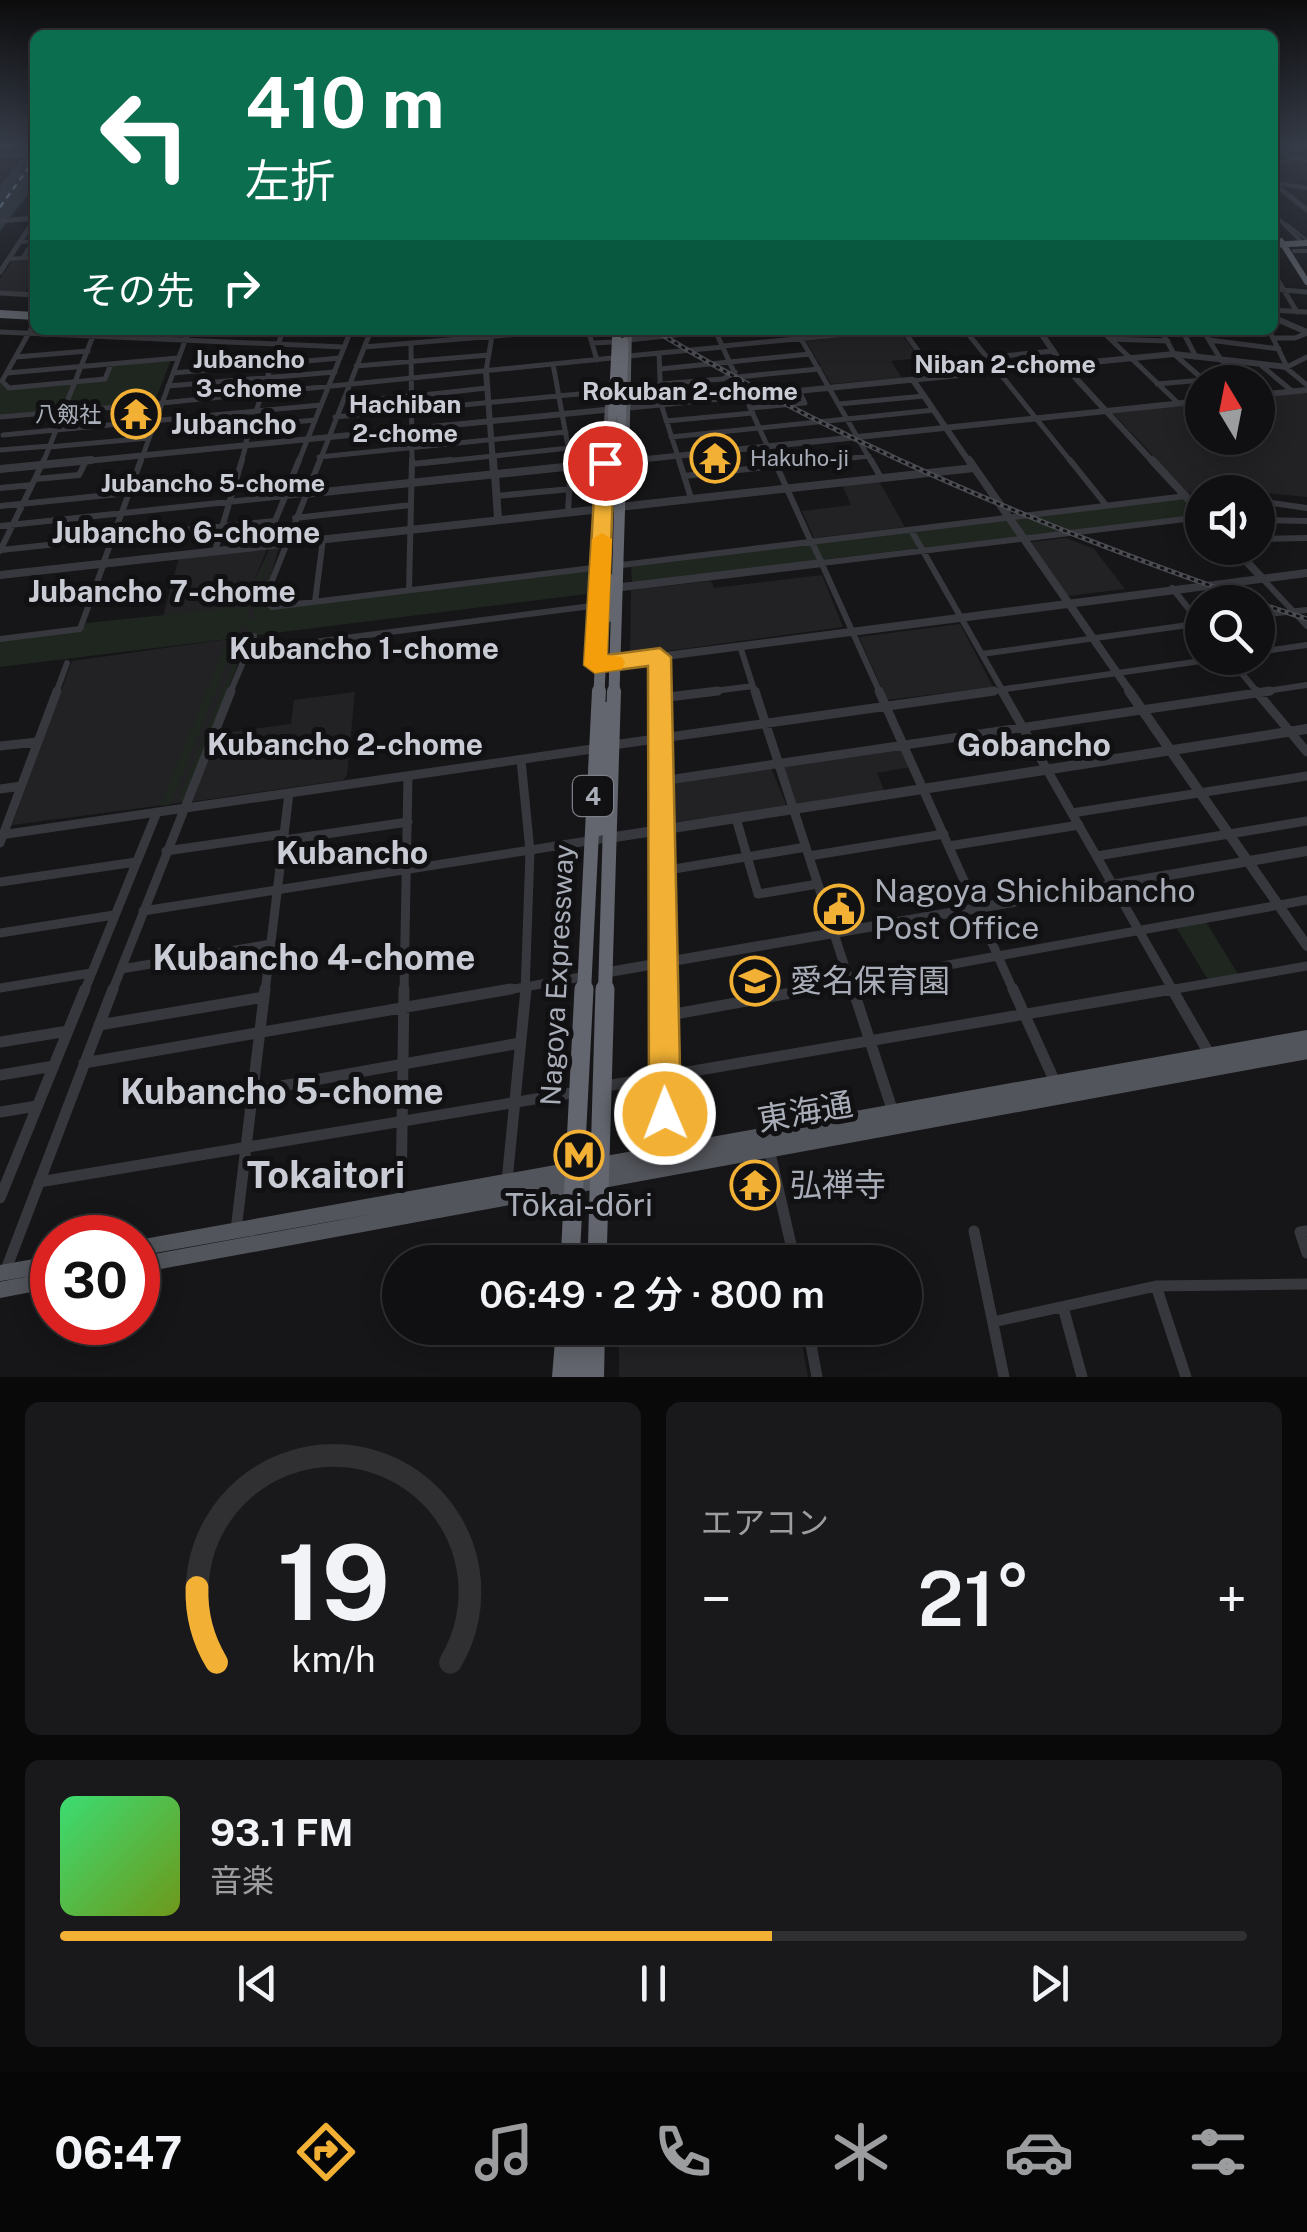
<!DOCTYPE html>
<html lang="ja">
<head>
<meta charset="utf-8">
<style>
	body { margin:0; font-family:"Public Sans","Noto Sans JP",sans-serif; background:#19191b; color:#f1f3f6; height:100vh; display:flex; flex-direction:column; font-size:38px; white-space:nowrap }
	* { box-sizing:border-box; margin:0 }
	p { font-size:32px; color:#9c9d9f }
	.icon { flex:none; width:55px; height:55px; fill:none; stroke:currentColor; stroke-width:2; stroke-linecap:round; stroke-linejoin:round }
	.map { position:relative; height:1377px; overflow:hidden }
	.drawer { display:flex; flex-direction:column; gap:25px; padding:25px; background:#09090a; flex:1 }
	.drawer>* { flex:none }
	.hud { position:absolute; left:30px; top:30px; width:1248px; height:305px; border-radius:15px; box-shadow:0 5px 25px #0003,0 0 0 2px #303032; background:#0b6e4f; color:#fff; overflow:hidden }
	.needle { width:65px; rotate:350deg }
	.tools { position:absolute; left:1185px; top:365px; display:grid; gap:20px }
	.tools a { display:grid; place-items:center; width:90px; height:90px; border-radius:50%; background:#101012; box-shadow:0 5px 25px #0003,0 0 0 2px #303032; font-size:50px }
	.speed { position:absolute; left:30px; top:1215px; display:flex; gap:20px; font-size:50px; font-weight:700; text-align:center }
	.speed>* { display:grid; place-content:center; width:130px; height:130px; border-radius:50%; background:#101012; box-shadow:0 5px 25px #0003,0 0 0 2px #303032; line-height:1 }
	.speed .limit { border:15px solid #d22; background:#fff; color:#111 }
	.pin { position:absolute; display:grid; place-items:center; width:85px; height:85px; color:#fff; margin:-42px; border:5px solid #fff; border-radius:50%; box-shadow:0 2px 10px #0007 }
	.me { position:absolute; width:110px; margin:-55px; rotate:359deg; stroke-linejoin:round; filter:drop-shadow(0 0 8px #0008) }
	.turn { display:flex; align-items:center; gap:35px; height:210px; padding:0 50px; font-size:45px }
	.turn .icon { width:130px; height:130px; stroke-width:2.5 }
	.turn b { display:block; font-size:70px; line-height:85px }
	.then { display:flex; align-items:center; height:95px; padding:0 50px; background:#0003; gap:20px; font-size:38px }
	.big { font-size:75px; font-weight:600; line-height:1.1 }
	.drawer .widget { flex:1; display:flex; flex-direction:column; justify-content:center; gap:15px; min-width:0; padding:0 35px; border-radius:15px; background:#19191b }
	.drawer .dial { align-items:center; gap:0 }
	.dial svg { height:260px; overflow:visible; fill:none; stroke:#303032; stroke-width:7; stroke-linecap:round; text-anchor:middle }
	.dial text { fill:#f1f3f6; stroke:none }
	.song { display:flex; align-items:center; gap:30px }
	.cover { width:120px; height:120px; border-radius:15px; background:linear-gradient(135deg,hsl(140 70% 55%),hsl(80 70% 35%)) }
	.played { height:10px; border-radius:5px; background:linear-gradient(90deg,#f2b134 60%,#303032 60%) }
	.keys { display:flex; justify-content:space-around; direction:ltr }
	.heat { display:flex; justify-content:space-between; align-items:center; font-size:55px; direction:ltr }
	.drawer .tiles { flex:1; display:grid; gap:25px; grid-template-columns:1fr 1fr }
	.widget:last-child { grid-column:span 2 }
	.trip { position:absolute; left:382px; top:1245px; width:540px; height:100px; border-radius:50px; background:#101012; box-shadow:0 5px 25px #0003,0 0 0 2px #303032; font-weight:600; line-height:100px; text-align:center }
	.tabs { display:flex; height:160px; justify-content:space-around; align-items:center; background:#060607; color:#9c9d9f }
	.tabs .icon { width:70px; height:70px }
	.tabs .current { color:#f2b134 }
	.tabs b { font-size:45px; color:#f1f3f6 }
	.map>svg:first-child { display:block }
	.built { fill:#222225 }
	.green { fill:#1e261f }
	.water { fill:#2c353c }
	.lines { fill:none; stroke-linecap:round; stroke-linejoin:round }
	.ferry { stroke:#7f9bb3; stroke-width:2.5; stroke-dasharray:6 5; stroke-linecap:butt }
	.pedestrian { stroke:#37383d; stroke-width:2.5 }
	.minor-far4 { stroke:#37383d; stroke-width:4 }
	.minor-far3 { stroke:#37383d; stroke-width:5 }
	.minor-far2 { stroke:#37383d; stroke-width:6 }
	.minor-far1 { stroke:#37383d; stroke-width:9 }
	.minor { stroke:#37383d; stroke-width:11 }
	.tertiary-far3 { stroke:#37383d; stroke-width:5 }
	.tertiary-far2 { stroke:#37383d; stroke-width:6 }
	.tertiary-far1 { stroke:#37383d; stroke-width:8 }
	.tertiary { stroke:#37383d; stroke-width:10 }
	.primary-far2 { stroke:#53555c; stroke-width:8 }
	.primary-far1 { stroke:#53555c; stroke-width:10 }
	.primary { stroke:#53555c; stroke-width:16 }
	.trunk-far1 { stroke:#5b5e65; stroke-width:6 }
	.trunk { stroke:#5b5e65; stroke-width:8 }
	.motorway { fill:#63666e; fill-rule:evenodd }
	.rail-casing { stroke:#4a4c52; stroke-width:5 }
	.rail { stroke:#111113; stroke-width:2.5; stroke-dasharray:4; stroke-linecap:butt }
	.motorway-bridge-far3 { stroke:#63666e; stroke-width:9 }
	.motorway-bridge-far2 { stroke:#63666e; stroke-width:11 }
	.motorway-bridge-far1 { stroke:#63666e; stroke-width:14 }
	.motorway-bridge { stroke:#63666e; stroke-width:19 }
	.route { fill:#f2b134; stroke:#9d7322; stroke-width:2.5 }
	.slow { fill:#f59e0b }
	.labels { text-anchor:middle; stroke-width:10; stroke-linejoin:round; paint-order:stroke }
	.far-poi-label { font-size:22px; fill:#a8adb8; stroke:#111113; text-anchor:end }
	.far-neighbourhood-label { font-size:25px; font-weight:bold; fill:#c9ccd4; stroke:#111113 }
	.shield { fill:#111113; stroke:#7b7e86; stroke-width:2.5 }
	.shield-label { font-size:25px; font-weight:bold; fill:#a8adb8 }
	.far-quarter-label { font-size:28px; font-weight:bold; fill:#c9ccd4; stroke:#111113 }
	.street-label { font-size:28px; fill:#a8adb8; stroke:#111113 }
	.neighbourhood-label { font-size:30px; font-weight:bold; fill:#c9ccd4; stroke:#111113 }
	.quarter-label { font-size:32px; font-weight:bold; fill:#c9ccd4; stroke:#111113 }
	.near-poi-label { font-size:32px; fill:#a8adb8; stroke:#111113; text-anchor:start }
	.near-street-label { font-size:32px; fill:#a8adb8; stroke:#111113 }
	.near-neighbourhood-label { font-size:35px; font-weight:bold; fill:#c9ccd4; stroke:#111113 }
	.near-quarter-label { font-size:38px; font-weight:bold; fill:#c9ccd4; stroke:#111113 }
</style>
</head>
<body>
<div class="map">
<svg width="1307" height="1377" viewBox="0 0 1307 1377">
	<rect width="100%" height="100%" fill="#161618"/>
	<path class="built" d="M35,258L31,272L35,277L24,294L0,292V279L12,261Z
		M899,331L920,358L891,361L902,378L831,384L806,341Z
		M1307,391V497L1235,490L1188,493L1113,413L1202,402V438H1258V397Z
		M879,481L905,527L814,538L802,511L851,505L842,485Z
		M1066,538L1094,549L1125,589L1068,596L1031,542Z
		M279,547L259,619L237,620L241,608L163,616L179,558L267,549L254,581L270,548Z
		M822,575L843,627L630,656L631,590L711,581L714,588Z
		M960,624L993,687L887,700L859,637Z
		M235,625H249V636L179,803L12,825L72,661L229,639Z
		M355,692L347,775L343,780L190,802L214,734L291,724L294,700Z
		M901,749L910,767L877,773L885,792L800,805L796,803L784,768L787,766Z
		M771,768L786,804L784,808L666,823L669,783Z
		M619,1328H799L808,1377H619Z"/>
	<path class="green" d="M171,360L155,401L0,415V383L7,389L105,380L112,366Z
		M1179,499L1187,501L1199,515L632,582L631,567Z
		M273,547L246,619H251L279,547L261,602L269,609L590,571L587,594L249,636L183,801L177,804L249,626L242,625L170,805L160,806L228,639L0,667V641L81,631L86,623L242,607Z
		M1206,922L1238,974L1208,980L1176,927Z"/>
	<path class="water" d="M31,146H35V185L0,231V186Z"/>
	<g class="lines">
		<path class="ferry" d="M0,207L35,159"/>
		<path class="pedestrian" d="M1287,224L1307,240"/>
		<path class="minor-far4" d="M1272,150L1307,161
			M1277,151L1307,147
			M1272,165L1296,158
			M1274,183L1307,188
			M1272,212L1300,240
			M20,242L35,241
			M1294,251H1307
			M23,258L28,249H35
			M9,259L35,257
			M1272,271L1280,285"/>
		<path class="minor-far3" d="M1279,282L1297,312
			M1272,289L1307,292
			M0,293L35,295
			M1272,310L1307,312
			M35,322L2,381L9,388L105,379L111,364
			M588,330L597,360
			M715,330L775,463
			M796,330L872,463
			M903,330L937,377
			M965,330L1072,463
			M1101,330L1130,358
			M1128,330L1161,331
			M1161,330L1174,354L1206,382
			M1182,330L1196,357
			M1203,330L1221,360L1246,382
			M1240,330L1271,333
			M1269,330L1287,367L1307,357
			M0,332L344,347
			M1273,338H1295L1307,333
			M1110,339L1168,341
			M628,340L722,330
			M1209,340L1279,349
			M592,343L613,342
			M411,345L412,463
			M723,346L890,330
			M364,347L566,330
			M659,353L661,404L680,463
			M628,356L723,347
			M16,357L88,351
			M1131,358L1178,403
			M927,363L1054,351
			M553,364L571,463
			M356,366L489,355
			M1262,366L1292,391
			M1285,367L1307,385
			M660,369L810,354
			M486,371L493,330
			M7,373L178,358
			M173,373L340,358
			M737,377L819,369
			M660,384L723,379L735,372
			M1157,384L1203,380
			M168,386L335,372
			M414,396L487,388
			M377,399L414,395
			M162,403L612,358
			M839,404L924,396
			M751,408L805,403L799,391
			M0,417L162,403
			M335,417L610,391
			M666,421L753,413
			M251,426L315,420
			M3,435L321,405
			M671,437L934,410
			M245,445L283,330
			M49,447L149,438
			M0,450L50,446
			M319,457L566,432
			M43,463L93,336L100,330
			M140,463L189,330
			M241,463L246,445
			M298,463L351,330
			M319,463L371,330
			M426,463L569,448
			M808,463L869,456"/>
		<path class="minor-far2" d="M320,460L264,601L272,607L601,567
			M679,460L691,498
			M774,460L811,542
			M871,460L881,478
			M1070,460L1106,505
			M412,464L451,460
			M684,476L831,460
			M35,479L79,475L86,461
			M0,488L32,485
			M496,496L571,489
			M284,497L299,460
			M1258,501L1307,508
			M1192,502H1202
			M0,506L129,493
			M568,512L571,460
			M295,518L411,505
			M1258,520L1307,521
			M0,526L304,494
			M911,530L1004,693
			M113,537L275,521
			M1258,539L1307,538
			M812,542L880,693
			M265,545L285,497
			M1,550L113,538
			M0,551L44,460
			M215,551L242,460
			M822,563L1202,517
			M103,564L141,460
			M622,565L1186,496
			M1261,577L1307,626
			M1172,588L1201,624
			M409,590L412,460
			M315,602L323,539
			M1258,615L1307,610
			M0,639L80,629L104,563
			M740,646L755,693
			M245,651L599,605
			M1258,652L1307,645
			M982,654L1202,623
			M659,657V693
			M1229,658L1258,693
			M56,693L67,663
			M230,693L254,636
			M698,693L753,686
			M977,693L1222,658
			M1253,693L1307,685"/>
		<path class="minor-far1" d="M659,691L663,992
			M755,691L853,992
			M879,691L1014,992
			M1002,691L1174,992
			M1256,691L1307,752
			M660,698L718,691
			M613,745L994,691
			M0,746L37,742
			M521,760L530,851L525,992
			M661,781L1270,691
			M0,789L21,786
			M1072,813L1307,776
			M736,818L758,894L818,884
			M0,835L599,748
			M284,840L408,822
			M0,843L57,691
			M949,846L1079,825
			M166,851L284,834
			M809,856L944,834
			M1097,856L1307,821
			M662,871L806,847
			M0,882L136,862
			M143,911L613,837
			M0,933L114,915
			M121,969L271,944
			M0,988L91,973
			M84,992L157,812
			M112,992L231,691
			M265,992L289,793
			M404,992L408,776
			M497,992L581,977
			M799,992L1307,900
			M1158,992L1307,966"/>
		<path class="minor" d="M663,989L665,1152
			M853,989L893,1112
			M1013,989L1055,1082
			M1172,989L1210,1055
			M664,1016L813,989
			M99,1025L264,997
			M0,1042L68,1031
			M84,1063L511,989
			M0,1075L54,1066
			M606,1086L1172,989
			M253,1091L520,1043
			M0,1112L37,1106
			M769,1149L795,1262
			M507,1181L526,989
			M39,1182L577,1092
			M0,1198L85,989
			M401,1201L404,989
			M236,1230L265,989
			M974,1231L1004,1377
			M1307,1231L1300,1232L1307,1253
			M5,1272L113,989
			M1156,1286L1186,1377
			M1063,1307L1082,1377
			M993,1322L1156,1286L1307,1284
			M808,1328L817,1377"/>
		<path class="tertiary-far3" d="M0,156L35,154
			M1272,182L1307,210
			M0,221L35,218
			M0,272L35,219"/>
		<path class="tertiary-far2" d="M1272,317L1307,332
			M1039,330L1060,361L1154,463
			M486,371L493,463
			M913,380L970,463
			M1258,395L1307,390
			M66,463L1174,354L1287,367
			M608,463L1202,401"/>
		<path class="tertiary-far1" d="M493,460L494,474
			M969,460L1131,693
			M1152,460L1202,514
			M0,469L91,460
			M495,474L498,519
			M304,494L632,460
			M1234,548L1261,577
			M0,575L974,468
			M622,587L822,563
			M596,665L1307,573"/>
		<path class="tertiary" d="M1129,691L1307,946
			M615,837L1307,729
			M609,972L1307,851"/>
		<path class="primary-far2" d="M605,463L610,394
			M625,463L628,330"/>
		<path class="primary-far1" d="M605,470L606,460
			M625,471V460"/>
		<path class="primary" d="M138,1248L1307,1038
			M138,1265L1307,1051
			M0,1273L52,1264
			M0,1290L52,1280"/>
		<path class="trunk-far1" d="M1281,241L1307,282
			M1272,245L1307,243"/>
		<path class="trunk" d="M0,314L35,316"/>
		<path class="motorway" d="M608,572L614,576L616,618L610,622L604,618L602,576Z
			M556,1328H605L604,1377H552Z"/>
		<g class="rail-casing">
			<path id="rail" d="M654,330C845,446 1047,529 1257,602
				M1258,603L1307,619"/>
		</g>
		<use href="#rail" class="rail"/>
		<path class="motorway-bridge-far3" d="M610,463L617,330
			M620,463L624,342"/>
		<path class="motorway-bridge-far2" d="M599,693L610,460
			M614,693L621,460"/>
		<path class="motorway-bridge-far1" d="M599,829L606,709
			M584,992L599,691
			M605,992L614,691"/>
		<path class="motorway-bridge" d="M570,1262L584,989
			M597,1262L605,989"/>
	</g>
	<linearGradient id="sky" x2="0" y2="1"><stop stop-color="#0c0c0d"/><stop offset="0.43" stop-color="#363c48"/><stop offset="1" stop-color="#363c48" stop-opacity="0"/></linearGradient>
	<rect width="1307" height="339" fill="url(#sky)"/>
	<path class="route" d="M605,457L614,463L607,655L660,648L671,657L681,1114L676,1126L665,1131L653,1126L649,1114L648,666L595,673L584,665L596,463Z"/>
	<path class="slow" d="M602,533L612,539L607,655L622,657L625,663L622,669L595,673L584,665L592,539Z"/>
	<defs>
		<g id="temple-ring" transform="scale(2.5)"><circle r="9.5" fill="#111113" stroke="#f2b134" stroke-width="1.5"/><path d="M0-6L5-2H3V0L6.5 2.5H4V6H1.5V3h-3V6H-4V2.5H-6.5L-3 0V-2H-5Z" fill="#f2b134"/></g>
		<g id="civic-ring" transform="scale(2.5)"><circle r="9.5" fill="#111113" stroke="#f2b134" stroke-width="1.5"/><path d="M-.6-6.5H3V-4.5H.6V-3L4-1V1h2V6H-6V1h2V-1L-.6-3ZM-1.2 2.5V6h2.4V2.5Z" fill="#f2b134"/></g>
		<g id="school-ring" transform="scale(2.5)"><circle r="9.5" fill="#111113" stroke="#f2b134" stroke-width="1.5"/><path d="M0-5L7-2L0 1L-7-2ZM-4 1L0 2.5L4 1V4Q0 6-4 4Z" fill="#f2b134"/></g>
		<g id="metro-ring" transform="scale(2.5)"><circle r="9.5" fill="#111113" stroke="#f2b134" stroke-width="1.5"/><path d="M-5.5 5V-5H-3L0 0L3-5H5.5V5H3V-.5L0 4L-3-.5V5Z" fill="#f2b134"/></g>
	</defs>
	<g fill-rule="evenodd">
		<use href="#temple-ring" x="136" y="414"/>
		<use href="#temple-ring" x="715" y="458"/>
		<use href="#civic-ring" x="839" y="909"/>
		<use href="#school-ring" x="755" y="981"/>
		<use href="#metro-ring" x="579" y="1155"/>
		<use href="#temple-ring" x="755" y="1185"/>
	</g>
	<g class="labels">
		<g class="far-poi-label">
			<text x="101" y="422">八剱社</text>
			<text x="750" y="466" text-anchor="start">Hakuho-ji</text>
		</g>
		<g class="far-neighbourhood-label">
			<text x="249" y="368">Jubancho<tspan x="249" dy="29">3-chome</tspan></text>
			<text x="1005" y="373">Niban 2-chome</text>
			<text x="690" y="400">Rokuban 2-chome</text>
			<text x="405" y="413">Hachiban<tspan x="405" dy="29">2-chome</tspan></text>
			<text x="213" y="492">Jubancho 5-chome</text>
		</g>
		<rect class="shield" x="573" y="776" width="40" height="40" rx="8"/>
		<g class="shield-label">
			<text x="593" y="805">4</text>
		</g>
		<g class="far-quarter-label">
			<text x="234" y="434">Jubancho</text>
		</g>
		<g class="street-label">
			<text transform="translate(557 975) rotate(-87)" y="10">Nagoya Expressway</text>
		</g>
		<g class="neighbourhood-label">
			<text x="186" y="543">Jubancho 6-chome</text>
			<text x="162" y="602">Jubancho 7-chome</text>
			<text x="364" y="659">Kubancho 1-chome</text>
			<text x="345" y="755">Kubancho 2-chome</text>
		</g>
		<g class="quarter-label">
			<text x="1034" y="756">Gobancho</text>
			<text x="352" y="864">Kubancho</text>
		</g>
		<g class="near-poi-label">
			<text x="874" y="902">Nagoya Shichibancho<tspan x="874" dy="37">Post Office</tspan></text>
			<text x="790" y="992">愛名保育園</text>
			<text x="790" y="1196">弘禅寺</text>
			<text x="579" y="1216" text-anchor="middle">Tōkai-dōri</text>
		</g>
		<g class="near-street-label">
			<text transform="translate(805 1112) rotate(-10)" y="11">東海通</text>
		</g>
		<g class="near-neighbourhood-label">
			<text x="314" y="970">Kubancho 4-chome</text>
			<text x="282" y="1104">Kubancho 5-chome</text>
		</g>
		<g class="near-quarter-label">
			<text x="326" y="1188">Tokaitori</text>
		</g>
	</g>
</svg>
<div class="tools">
<a><svg class="needle" viewBox="-14 -14 28 28"><path d="M0-13l5 13h-10z" fill="#e53935"/><path d="M0 13l5-13h-10z" fill="#9c9d9f"/></svg></a>
<a><svg class="icon" aria-label="sound" viewBox="0 0 24 24"><path d="M4 9h4l5-4v14l-5-4H4zM17 9q2 3 0 6"/></svg></a>
<a><svg class="icon" aria-label="search" viewBox="0 0 24 24"><circle cx="10" cy="10" r="6"/><path d="M15 15l6 6"/></svg></a>
</div>
<div class="speed"><div class="limit">30</div></div>
<div class="pin" style="left:605px;top:463px;background:#d93025"><svg class="icon" aria-label="arrive" viewBox="0 0 24 24"><path d="M6 21V4h12l-3 4 3 4H6"/></svg></div>
<svg class="me" style="left:665px;top:1114px" viewBox="-20 -20 40 40"><circle r="17" fill="#f2b134" stroke="#fff" stroke-width="3"/><path d="M0-11L8 9 0 5-8 9z" fill="#fff"/></svg>
<div class="trip">06:49 · 2 分 · 800 m</div>
<div class="hud">
<div class="turn"><svg class="icon" aria-label="left" viewBox="0 0 24 24"><path d="M17 20v-9H6M10 6l-5 5 5 5"/></svg><div><b>410 m</b>左折</div></div>
<div class="then">その先<svg class="icon" aria-label="right" viewBox="0 0 24 24"><path d="M7 20v-9h11M14 6l5 5-5 5"/></svg></div>
</div>
</div>
<section class="drawer">
<div class="tiles">
<div class="widget dial"><svg viewBox="0 0 100 80">
<path d="M14 69A42 42 0 1 1 86 69"/>
<path d="M14 69A42 42 0 0 1 8 46" stroke="#f2b134"/>
<text x="50" y="56" font-size="32" font-weight="700">19</text>
<text x="50" y="72" font-size="11">km/h</text>
</svg></div>
<div class="widget"><p>エアコン</p>
<div class="heat"><a>−</a><b class="big">21°</b><a>+</a></div>
</div>
<div class="widget">
<div class="song"><i class="cover"></i><div><b>93.1 FM</b><p>音楽</p></div></div>
<div class="played"></div>
<div class="keys"><svg class="icon" aria-label="previous" viewBox="0 0 24 24"><path d="M18 5L8 12l10 7zM5 5v14"/></svg><svg class="icon" aria-label="pause" viewBox="0 0 24 24"><path d="M8 5v14M16 5v14"/></svg><svg class="icon" aria-label="next" viewBox="0 0 24 24"><path d="M6 5l10 7-10 7zM19 5v14"/></svg></div>
</div>
</div>
</section>
<nav class="tabs">
<b>06:47</b>
<svg class="icon current" aria-label="directions" viewBox="0 0 24 24"><path d="M12 3l9 9-9 9-9-9zM9 14v-3h6M13 9l2 2-2 2"/></svg>
<svg class="icon" aria-label="music" viewBox="0 0 24 24"><path d="M9 18V5l10-2v13"/><circle cx="6" cy="18" r="3"/><circle cx="16" cy="16" r="3"/></svg>
<svg class="icon" aria-label="phone" viewBox="0 0 24 24"><path d="M5 4h4l2 5-3 2q2 4 5 5l2-3 5 2v4C11 20 4 13 5 4z"/></svg>
<svg class="icon" aria-label="climate" viewBox="0 0 24 24"><path d="M12 3v18M4 7l16 10M4 17L20 7"/></svg>
<svg class="icon" aria-label="car" viewBox="0 0 24 24"><path d="M5 17H2v-5l4-1 3-4h7l3 4 3 1v5h-3M9 17h6M6 11h13"/><circle cx="7" cy="17" r="2"/><circle cx="17" cy="17" r="2"/></svg>
<svg class="icon" aria-label="filters" viewBox="0 0 24 24"><path d="M4 7h16M4 17h16"/><circle cx="9" cy="7" r="2"/><circle cx="15" cy="17" r="2"/></svg>
</nav>
</body>
</html>
